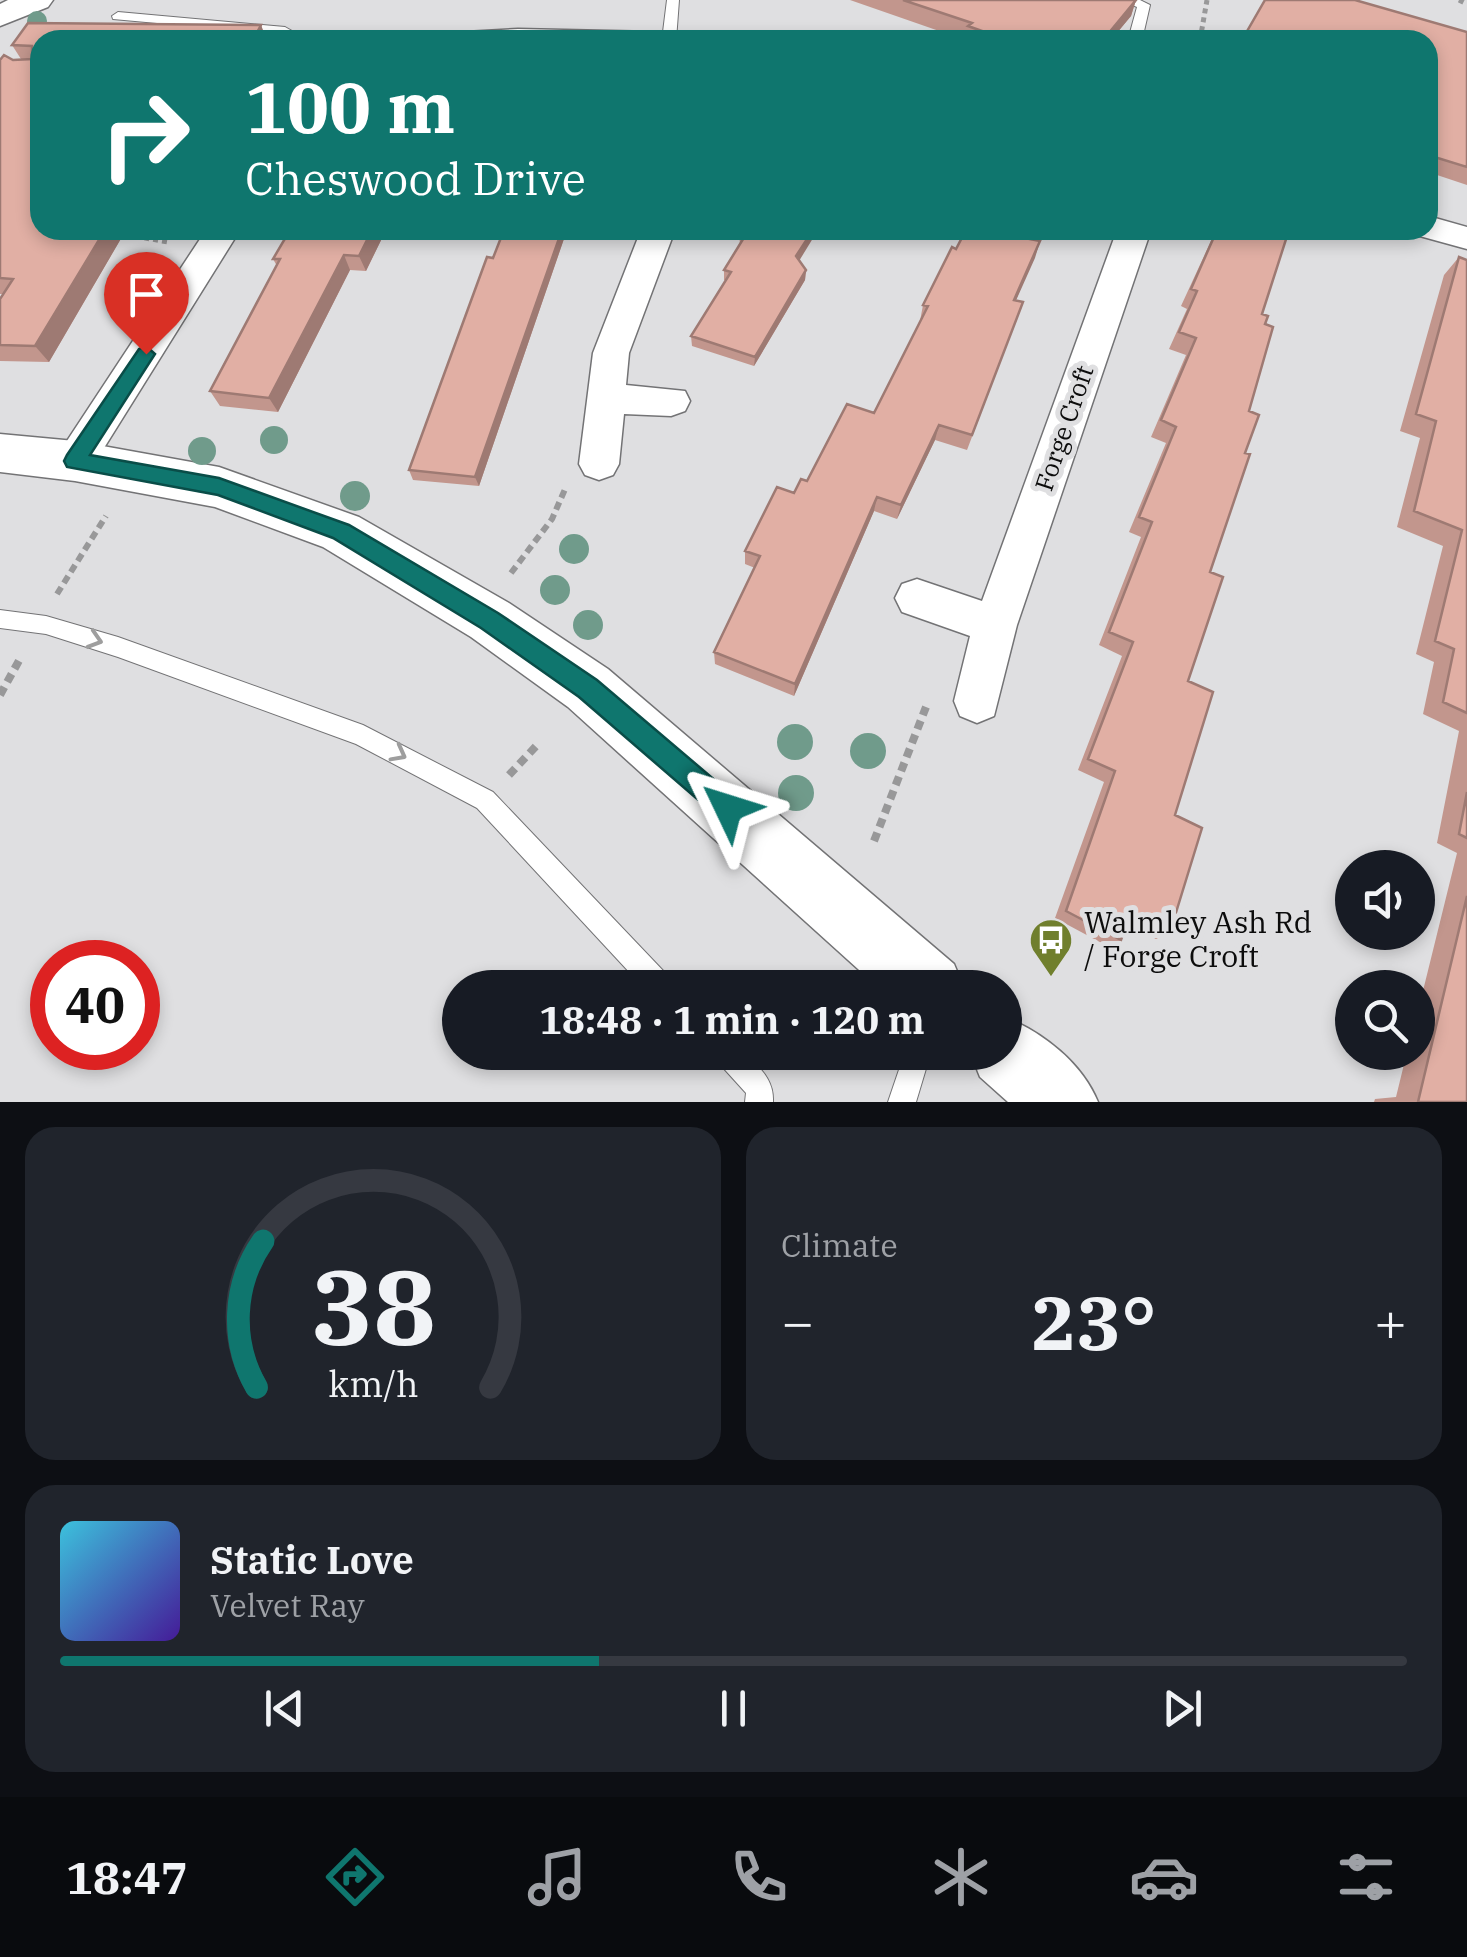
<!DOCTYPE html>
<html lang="en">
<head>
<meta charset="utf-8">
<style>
	body { margin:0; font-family:"IBM Plex Serif",serif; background:#20242c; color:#f1f3f6; height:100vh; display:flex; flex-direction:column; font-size:38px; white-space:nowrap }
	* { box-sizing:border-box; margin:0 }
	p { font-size:32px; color:#9ea1a6 }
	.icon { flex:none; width:55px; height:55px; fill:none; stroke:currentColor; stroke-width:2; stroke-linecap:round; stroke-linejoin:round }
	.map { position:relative; height:1102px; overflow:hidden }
	.sheet { display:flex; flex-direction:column; gap:25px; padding:25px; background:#0d0f14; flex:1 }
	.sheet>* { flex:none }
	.guide { position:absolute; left:30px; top:30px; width:1408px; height:210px; border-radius:30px; box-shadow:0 5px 15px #0003; background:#0f766e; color:#fff; overflow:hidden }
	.controls { position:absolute; left:1335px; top:850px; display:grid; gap:20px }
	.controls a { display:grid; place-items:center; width:100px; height:100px; border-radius:50%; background:#171b24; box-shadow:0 5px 15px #0003; font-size:50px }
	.speed { position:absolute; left:30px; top:940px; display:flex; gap:20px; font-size:50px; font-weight:700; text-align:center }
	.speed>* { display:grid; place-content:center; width:130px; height:130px; border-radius:50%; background:#171b24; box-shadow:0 5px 15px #0003; line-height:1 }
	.speed .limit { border:15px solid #d22; background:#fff; color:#111 }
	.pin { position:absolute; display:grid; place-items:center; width:85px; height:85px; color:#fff; margin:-102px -42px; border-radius:50% 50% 50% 0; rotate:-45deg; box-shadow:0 0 10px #0007 }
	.pin .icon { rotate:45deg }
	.me { position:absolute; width:110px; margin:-55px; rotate:311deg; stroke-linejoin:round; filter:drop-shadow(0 0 8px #0008) }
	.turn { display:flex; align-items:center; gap:35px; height:210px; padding:0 50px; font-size:45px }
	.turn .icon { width:130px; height:130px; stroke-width:2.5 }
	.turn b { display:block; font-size:70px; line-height:85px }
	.big { font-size:75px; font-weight:700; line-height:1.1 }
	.sheet .card { flex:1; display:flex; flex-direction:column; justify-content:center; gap:15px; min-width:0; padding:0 35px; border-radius:30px; background:#20242c }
	.sheet .dial { align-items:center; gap:0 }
	.dial svg { height:260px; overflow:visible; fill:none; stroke:#363941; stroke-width:7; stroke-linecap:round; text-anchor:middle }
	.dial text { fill:#f1f3f6; stroke:none }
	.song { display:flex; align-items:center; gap:30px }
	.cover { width:120px; height:120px; border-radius:15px; background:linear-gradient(135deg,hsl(190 70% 55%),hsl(260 70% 35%)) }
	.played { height:10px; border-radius:5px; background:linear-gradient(90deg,#0f766e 40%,#363941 40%) }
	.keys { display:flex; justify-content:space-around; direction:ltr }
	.heat { display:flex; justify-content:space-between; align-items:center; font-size:55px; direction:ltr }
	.sheet .tiles { flex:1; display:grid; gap:25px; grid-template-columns:1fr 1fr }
	.card:last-child { grid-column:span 2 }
	.trip { position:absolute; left:442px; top:970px; width:580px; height:100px; border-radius:50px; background:#171b24; box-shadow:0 5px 15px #0003; font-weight:700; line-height:100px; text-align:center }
	.tab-bar { display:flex; height:160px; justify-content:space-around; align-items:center; background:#090b0e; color:#9ea1a6 }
	.tab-bar .icon { width:70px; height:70px }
	.tab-bar .active { color:#0f766e }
	.tab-bar b { font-size:45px; color:#f1f3f6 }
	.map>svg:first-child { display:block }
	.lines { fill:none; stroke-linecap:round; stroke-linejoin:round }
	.service-casing { stroke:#737375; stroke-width:2 }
	.minor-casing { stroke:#737375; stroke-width:3 }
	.tertiary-casing { stroke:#737375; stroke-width:3 }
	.path-far2 { stroke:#989899; stroke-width:5; stroke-dasharray:5 4; stroke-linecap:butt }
	.path-far1 { stroke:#989899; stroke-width:6; stroke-dasharray:8 5; stroke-linecap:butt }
	.path { stroke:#989899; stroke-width:8; stroke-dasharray:9 6; stroke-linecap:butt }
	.service { fill:#fff; fill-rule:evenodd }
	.minor { fill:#fff; fill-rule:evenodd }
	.tertiary { fill:#fff; fill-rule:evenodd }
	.tree { fill:#709b8b }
	.wall { fill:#c2968d }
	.shaded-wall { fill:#9e7a73 }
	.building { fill:#e1afa4; stroke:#9e7a73; stroke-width:2.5 }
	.oneway { stroke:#9e9e9e }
	.route { fill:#0f766e; stroke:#0a4d48; stroke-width:2.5 }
	.labels { text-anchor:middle; stroke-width:10; stroke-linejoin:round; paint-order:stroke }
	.street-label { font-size:25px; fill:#0c0c0c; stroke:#dfdfe1 }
	.near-poi-label { font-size:30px; fill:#0c0c0c; stroke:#dfdfe1; text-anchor:start }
</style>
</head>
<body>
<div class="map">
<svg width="1467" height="1102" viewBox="0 0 1467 1102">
	<rect width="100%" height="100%" fill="#dfdfe1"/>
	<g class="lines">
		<g class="service-casing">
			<path id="service" d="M667,0H679L676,40H662Z
				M1120,0H1140L1150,5L1142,40H1128L1137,7Z
				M118,12L285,27L292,31L288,40H274L277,34L113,19L112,16Z
				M0,610L46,616L118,637L363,725L493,792L671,979L675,988H644L477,808L356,744L118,657L46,634L0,628Z
				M713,1052H745C760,1069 774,1079 773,1102H745L746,1093L717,1061Z
				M905,1052H931L916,1102H888Z"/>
		</g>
		<g class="minor-casing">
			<path id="minor" d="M518,29L656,32L670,40H451L465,32Z
				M1428,216L1467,227V249L1416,235L1413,230H1428Z
				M206,230H240L89,472L75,477L61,472L55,461L61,450Z
				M641,230H675L629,353L626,385L685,391L690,401L685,411L671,416L624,414L619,464L613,475L599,480L585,475L579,464L593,353Z
				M1117,230H1151L1017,625L994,716L977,723L960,716L954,701L970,636L902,612L895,598L902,584L917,579L982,601Z"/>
		</g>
		<g class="tertiary-casing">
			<path id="tertiary" d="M8,0H53L48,7L0,26V4Z
				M0,434L75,441L219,467L359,517L509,603L608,669L954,964L964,988H879L568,707L471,637L323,547L215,507L75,481L0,472Z
				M1005,1017C1044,1033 1082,1063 1098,1102H1008L980,1077L970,1052H1005Z"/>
		</g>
		<path class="path-far2" d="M1459,0L1467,4
			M1200,40L1207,0
			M100,230L168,242"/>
		<path class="path-far1" d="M511,573L552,519L566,487
			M57,594L106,516"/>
		<path class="path" d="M0,695L21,657
			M509,775L539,743
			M874,841L926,707"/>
		<use href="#service" class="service"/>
		<use href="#minor" class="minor"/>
		<use href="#tertiary" class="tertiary"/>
	</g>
	<g class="tree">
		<circle cx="37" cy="21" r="10"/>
		<circle cx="274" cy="440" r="14"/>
		<circle cx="202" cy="451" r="14"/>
		<circle cx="355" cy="496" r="15"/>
		<circle cx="574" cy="549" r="15"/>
		<circle cx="555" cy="590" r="15"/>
		<circle cx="588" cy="625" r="15"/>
		<circle cx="795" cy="742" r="18"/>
		<circle cx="868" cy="751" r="18"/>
		<circle cx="796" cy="793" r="18"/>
	</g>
	<path class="wall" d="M850,0H1136L1131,16L1111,40H965Z
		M261,25L40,230H126L49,362L0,361V299L3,294H0V60L21,59L12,45Z
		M1467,32V185L1428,172V40Z
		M290,230H386L366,271L350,270L278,412L220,406L210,391L277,266L273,259Z
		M504,230H567L479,486L413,480L409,470Z
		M1216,230H1289L1262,314L1265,324L1249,411L1245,453L1210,572L1188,681L1175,815L1170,932L1156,939L1127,924L1121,940L1109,947L1055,918L1104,782L1078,770L1122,656L1099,645L1141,537L1129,532L1166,443L1151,437L1186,355L1169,349L1187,309L1181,306Z
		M739,234L799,260L806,270L805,280L754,366L692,346L691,336L726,280H724V270L740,244Z
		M1031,239L1040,241L1016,300L1023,302L967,450L935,440L897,519L874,511L794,696L715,664L714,652L755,568L745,564V551L794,493L874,413L920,321L923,305L956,249Z
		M1459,257L1467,260V1102H1374L1375,1099L1396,1097L1407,1052H1418V1011L1457,853L1437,843L1459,731L1423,714L1434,662L1416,654L1443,546L1397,527L1420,438L1400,431L1444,275Z"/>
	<path class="shaded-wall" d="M1136,0L1131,16L1111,40H1103Z
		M261,25L267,40H253Z
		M105,230H126L49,362L35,346Z
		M372,230H386L366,271L359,256Z
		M562,230H567L479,486L475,477Z
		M813,230H818L796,266V256Z
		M1040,241L1035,258L1009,316L1014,300Z
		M344,255L350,270L278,412L269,398Z
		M806,270L805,280L754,366L755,357Z
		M939,425L935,440L897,519L901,505Z
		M877,497L874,511L794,696L795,684Z"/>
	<path class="building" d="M903,0H1136L1103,40H1007L968,26L972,23Z
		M1265,0H1355L1467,32V167L1428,155V40H1242Z
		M28,23L261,25L253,40H40V230H105L35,346L0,345V299L13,279L0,278V60L4,55L13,60L32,59V46L12,45Z
		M290,230H372L359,256L344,255L269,398L210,391L280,259H273Z
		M504,230H562L475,477L409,470L487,257L493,258Z
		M742,230H813L796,256L806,270L755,357L691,336L731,272L724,270L745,236L739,234Z
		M966,230H1034L1030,239L1040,241L1014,300L1023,302L972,435L939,425L901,505L877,497L795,684L714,652L760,556L745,551L777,487L794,493L801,479L807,481L847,404L874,413L928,306L923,305L952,247L956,249Z
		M1217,230H1289L1262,314L1268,316L1265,324L1273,327L1249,411L1259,415L1245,453L1250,454L1210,572L1223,577L1188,681L1213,692L1175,815L1202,828L1170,932L1131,912L1121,940L1066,911L1115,771L1088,759L1133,642L1109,632L1152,522L1139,517L1176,427L1161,420L1196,338L1179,332L1197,291L1191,289Z
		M1459,257L1467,260V713L1443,702L1454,649L1435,641L1462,530L1414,511L1436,421L1416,414Z
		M1467,792V838L1459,834Z
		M1467,896V1102H1418Z"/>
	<defs><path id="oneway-chevron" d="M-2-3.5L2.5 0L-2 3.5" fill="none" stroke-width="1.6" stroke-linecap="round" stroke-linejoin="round" transform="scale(2.5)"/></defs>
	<g class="oneway">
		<use href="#oneway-chevron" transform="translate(95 640) rotate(17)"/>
		<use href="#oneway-chevron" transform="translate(399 754) rotate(28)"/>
	</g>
	<path class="route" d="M146,346L155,354L90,455L219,478L349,525L498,613L597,680L737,799L741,808L737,817L728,821L718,817L579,697L481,628L333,538L218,495L67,467L64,461L67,455L139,349Z"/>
	<defs>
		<g id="bus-pin" transform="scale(2.25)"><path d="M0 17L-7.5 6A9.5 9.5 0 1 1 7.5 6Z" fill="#707f2d" stroke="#dfdfe1"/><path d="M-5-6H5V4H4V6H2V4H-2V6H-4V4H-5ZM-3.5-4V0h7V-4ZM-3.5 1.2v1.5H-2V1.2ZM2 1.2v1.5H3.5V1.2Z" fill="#fff"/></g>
	</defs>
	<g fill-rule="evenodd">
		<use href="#bus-pin" x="1051" y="940"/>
	</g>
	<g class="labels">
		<g class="street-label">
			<text transform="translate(1064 428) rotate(-71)" y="9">Forge Croft</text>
		</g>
		<g class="near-poi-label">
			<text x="1084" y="933">Walmley Ash Rd<tspan x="1084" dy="34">/ Forge Croft</tspan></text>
		</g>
	</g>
</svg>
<div class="controls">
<a><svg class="icon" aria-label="sound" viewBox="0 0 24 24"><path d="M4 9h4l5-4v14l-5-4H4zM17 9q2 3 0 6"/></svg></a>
<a><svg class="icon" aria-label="search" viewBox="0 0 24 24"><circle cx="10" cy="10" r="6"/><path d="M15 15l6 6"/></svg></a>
</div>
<div class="speed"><div class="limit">40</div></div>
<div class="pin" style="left:146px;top:354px;background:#d93025"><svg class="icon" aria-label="arrive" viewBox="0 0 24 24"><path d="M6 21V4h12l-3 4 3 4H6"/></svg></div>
<svg class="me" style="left:728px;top:808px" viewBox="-20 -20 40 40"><path d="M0-17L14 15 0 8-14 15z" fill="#0f766e" stroke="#fff" stroke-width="4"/></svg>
<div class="trip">18:48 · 1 min · 120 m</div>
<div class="guide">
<div class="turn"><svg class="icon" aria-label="right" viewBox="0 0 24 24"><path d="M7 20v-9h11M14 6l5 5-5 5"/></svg><div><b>100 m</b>Cheswood Drive</div></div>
</div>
</div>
<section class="sheet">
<div class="tiles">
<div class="card dial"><svg viewBox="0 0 100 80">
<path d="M14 69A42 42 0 1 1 86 69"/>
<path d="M14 69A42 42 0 0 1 16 24" stroke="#0f766e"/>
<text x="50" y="56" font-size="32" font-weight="700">38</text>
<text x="50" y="72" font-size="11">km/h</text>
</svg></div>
<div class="card"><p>Climate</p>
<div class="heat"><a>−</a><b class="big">23°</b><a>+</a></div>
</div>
<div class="card">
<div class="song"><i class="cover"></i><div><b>Static Love</b><p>Velvet Ray</p></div></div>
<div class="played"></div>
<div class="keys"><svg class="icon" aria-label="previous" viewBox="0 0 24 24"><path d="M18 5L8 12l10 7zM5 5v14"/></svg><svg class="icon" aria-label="pause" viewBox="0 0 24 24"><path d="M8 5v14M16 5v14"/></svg><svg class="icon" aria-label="next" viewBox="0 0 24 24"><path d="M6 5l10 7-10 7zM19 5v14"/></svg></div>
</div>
</div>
</section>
<nav class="tab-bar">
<b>18:47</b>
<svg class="icon active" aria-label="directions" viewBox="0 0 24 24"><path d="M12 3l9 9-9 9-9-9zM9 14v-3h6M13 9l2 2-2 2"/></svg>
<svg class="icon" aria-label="music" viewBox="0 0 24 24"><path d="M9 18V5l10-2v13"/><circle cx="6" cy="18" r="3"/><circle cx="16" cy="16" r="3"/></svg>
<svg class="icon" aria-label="phone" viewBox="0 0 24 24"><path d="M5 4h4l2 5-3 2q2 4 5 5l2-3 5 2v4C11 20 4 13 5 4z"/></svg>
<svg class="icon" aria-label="climate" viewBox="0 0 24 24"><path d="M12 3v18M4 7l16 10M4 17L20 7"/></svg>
<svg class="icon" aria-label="car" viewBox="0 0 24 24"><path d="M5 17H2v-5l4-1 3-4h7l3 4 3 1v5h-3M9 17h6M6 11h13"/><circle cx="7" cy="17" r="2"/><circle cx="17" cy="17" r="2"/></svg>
<svg class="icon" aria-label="filters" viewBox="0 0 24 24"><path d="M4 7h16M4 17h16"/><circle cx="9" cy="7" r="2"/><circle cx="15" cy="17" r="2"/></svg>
</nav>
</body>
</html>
